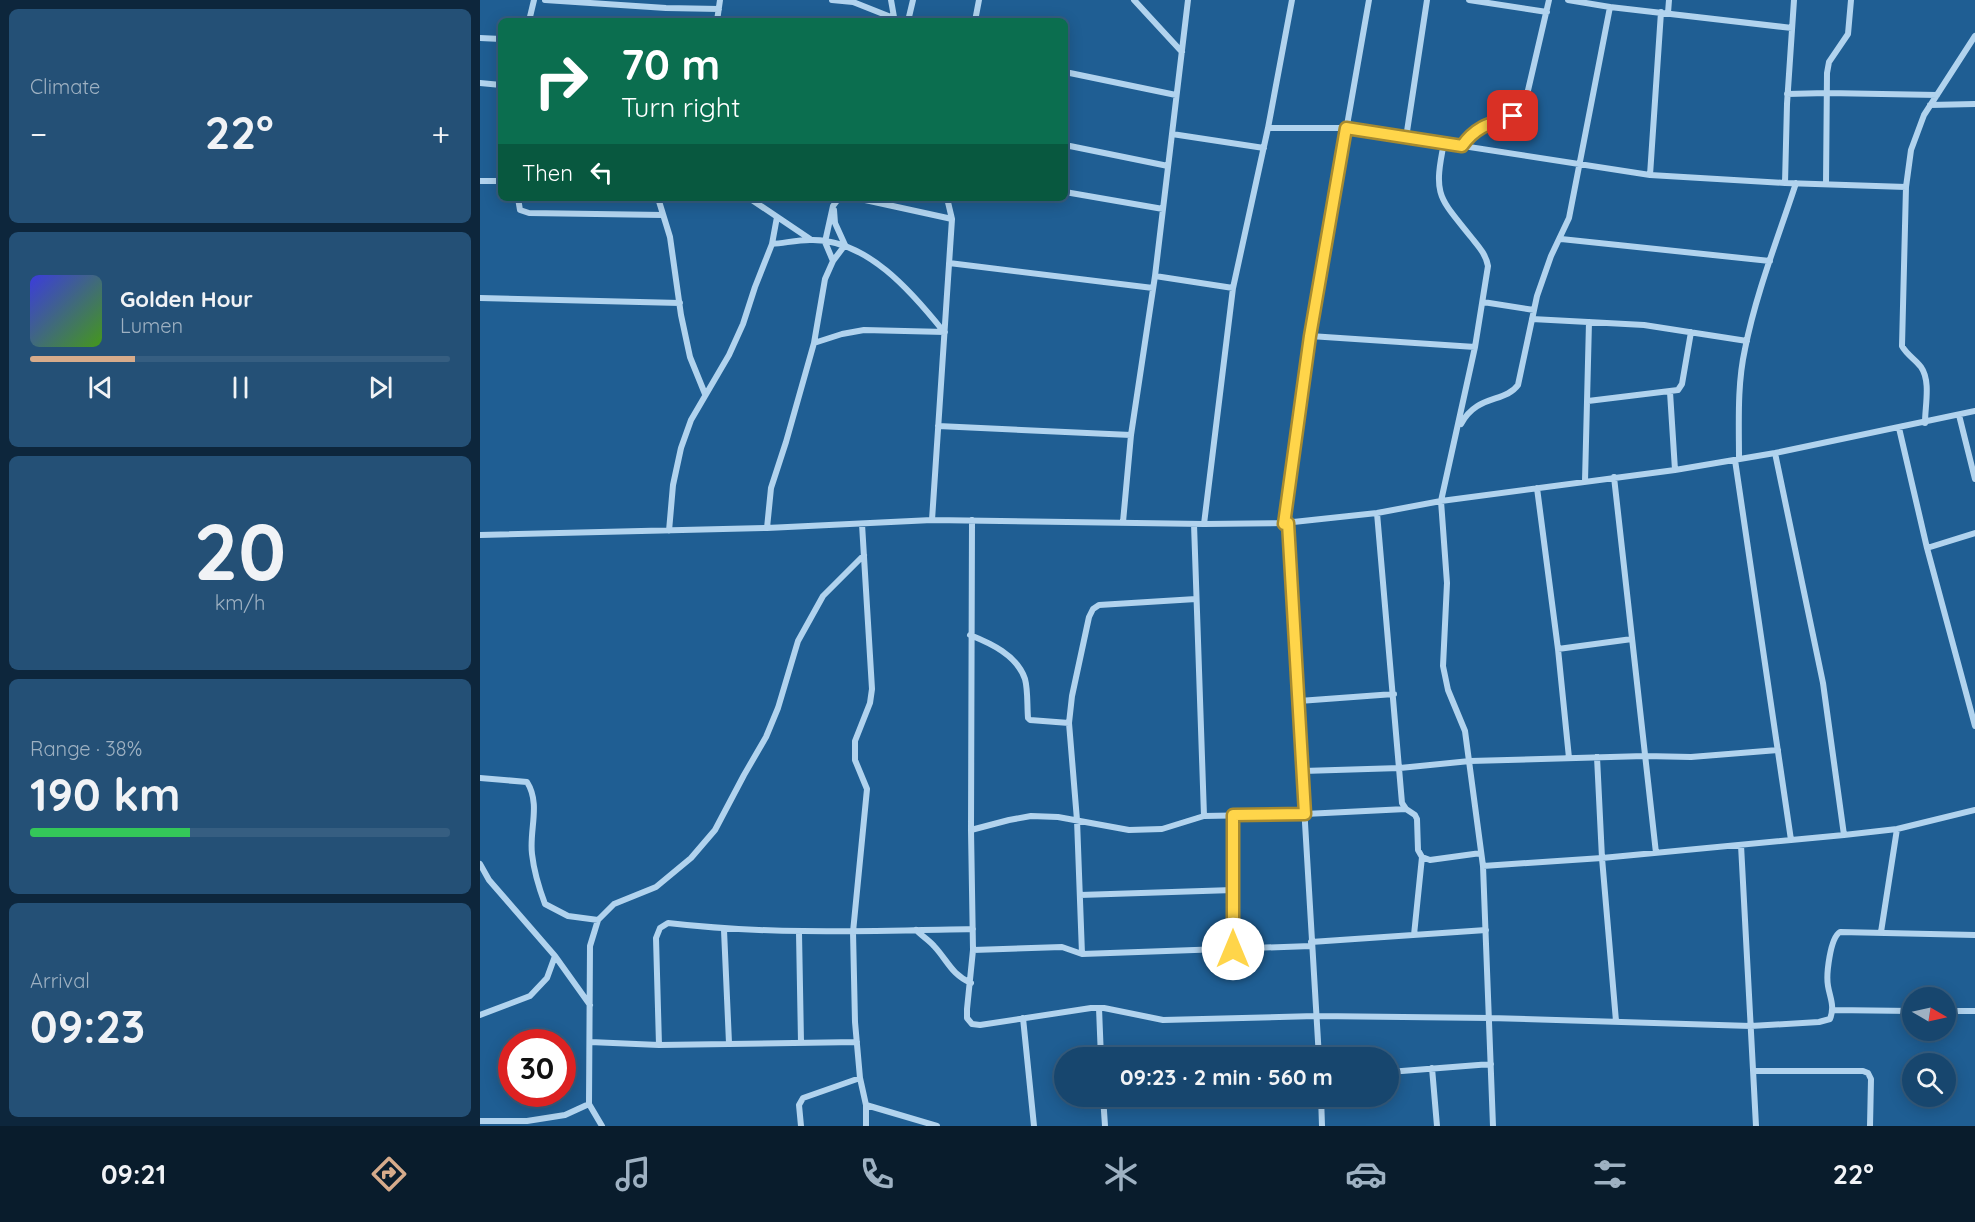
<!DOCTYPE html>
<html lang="en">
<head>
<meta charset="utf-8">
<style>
	body { margin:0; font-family:Quicksand,sans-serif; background:#245076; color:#f1f3f6; height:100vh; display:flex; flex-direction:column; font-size:22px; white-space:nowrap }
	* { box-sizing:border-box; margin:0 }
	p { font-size:20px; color:#9eb1c2 }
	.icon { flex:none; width:33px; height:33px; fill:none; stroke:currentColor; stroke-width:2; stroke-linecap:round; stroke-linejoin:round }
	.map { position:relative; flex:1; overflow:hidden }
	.side { display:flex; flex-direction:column; gap:9px; padding:9px; background:#0d263c; width:480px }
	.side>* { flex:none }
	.hud { position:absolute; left:18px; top:18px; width:570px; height:183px; border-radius:9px; box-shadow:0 3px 15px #0003,0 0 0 2px #365e81; background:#0b6e4f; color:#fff; overflow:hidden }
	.needle { width:39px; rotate:99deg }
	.controls { position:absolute; left:1422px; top:987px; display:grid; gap:12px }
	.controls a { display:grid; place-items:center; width:54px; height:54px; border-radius:50%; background:#17466e; box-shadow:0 3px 15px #0003,0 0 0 2px #365e81; font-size:30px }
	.speed { position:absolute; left:18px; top:1029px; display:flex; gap:12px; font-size:30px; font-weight:700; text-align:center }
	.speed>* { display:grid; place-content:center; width:78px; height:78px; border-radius:50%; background:#17466e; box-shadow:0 3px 15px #0003,0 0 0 2px #365e81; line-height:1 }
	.speed .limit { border:9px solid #d22; background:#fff; color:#111 }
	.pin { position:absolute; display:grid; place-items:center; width:51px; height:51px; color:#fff; margin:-26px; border-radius:12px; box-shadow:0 3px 9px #0006 }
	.me { position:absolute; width:66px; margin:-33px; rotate:0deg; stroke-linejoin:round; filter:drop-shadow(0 0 4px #0008) }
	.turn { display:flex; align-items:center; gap:21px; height:126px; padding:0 24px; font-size:27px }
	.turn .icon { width:78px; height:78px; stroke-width:2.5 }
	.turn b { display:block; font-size:42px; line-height:51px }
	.then { display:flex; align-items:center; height:57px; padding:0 24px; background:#0003; gap:12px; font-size:22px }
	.big { font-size:45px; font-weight:700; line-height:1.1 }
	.side .card { flex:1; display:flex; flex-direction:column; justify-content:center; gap:9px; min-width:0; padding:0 21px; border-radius:9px; background:#245076 }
	.side .dial { align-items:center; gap:0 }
	.dial b { font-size:78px; line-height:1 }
	.song { display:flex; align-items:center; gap:18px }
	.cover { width:72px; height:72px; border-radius:9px; background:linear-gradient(135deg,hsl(240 70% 55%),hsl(100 70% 35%)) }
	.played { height:6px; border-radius:3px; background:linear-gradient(90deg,#d6ab8b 25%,#365e81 25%) }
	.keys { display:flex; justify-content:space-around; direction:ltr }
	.heat { display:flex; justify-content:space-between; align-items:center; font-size:33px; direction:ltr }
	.charge { height:9px; border-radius:4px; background:linear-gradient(90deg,#34c759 38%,#365e81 0) }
	.trip { position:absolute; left:574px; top:1047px; width:345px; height:60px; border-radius:30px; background:#17466e; box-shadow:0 3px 15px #0003,0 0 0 2px #365e81; font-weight:700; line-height:60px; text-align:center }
	.tab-bar { display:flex; height:96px; justify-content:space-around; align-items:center; background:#091c2c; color:#9eb1c2 }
	.tab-bar .icon { width:42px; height:42px }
	.tab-bar .active { color:#d6ab8b }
	.tab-bar b { font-size:27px; color:#f1f3f6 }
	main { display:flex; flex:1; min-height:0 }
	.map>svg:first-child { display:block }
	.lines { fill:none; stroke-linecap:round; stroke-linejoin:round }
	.street { stroke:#b1d3ee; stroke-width:6 }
	.route-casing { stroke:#a68a30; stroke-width:15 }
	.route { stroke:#ffd54a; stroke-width:10 }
</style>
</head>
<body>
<main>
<section class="side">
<div class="card"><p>Climate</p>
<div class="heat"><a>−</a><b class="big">22°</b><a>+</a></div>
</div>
<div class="card">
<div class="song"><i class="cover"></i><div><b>Golden Hour</b><p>Lumen</p></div></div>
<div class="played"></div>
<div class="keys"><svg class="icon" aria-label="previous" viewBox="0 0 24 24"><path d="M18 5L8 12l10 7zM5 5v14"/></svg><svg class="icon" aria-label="pause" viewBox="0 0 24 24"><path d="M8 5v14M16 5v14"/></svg><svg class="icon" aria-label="next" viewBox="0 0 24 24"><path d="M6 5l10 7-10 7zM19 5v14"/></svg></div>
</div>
<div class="card dial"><b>20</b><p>km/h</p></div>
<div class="card"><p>Range · 38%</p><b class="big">190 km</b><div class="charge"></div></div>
<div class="card"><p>Arrival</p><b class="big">09:23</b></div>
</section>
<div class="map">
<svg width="1495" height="1126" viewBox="0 0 1495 1126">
	<rect width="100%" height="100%" fill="#1f5e93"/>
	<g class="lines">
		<path class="street" d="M65,0L186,8L239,9
			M352,0L373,2L421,21
			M411,0L414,17
			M654,0L702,52
			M989,0L1067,12
			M1088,0L1130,7L1312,28
			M1188,13L1189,0
			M49,21L54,0
			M237,21L240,0
			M428,21L433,0
			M495,21L499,0
			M0,38L21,39
			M585,72L696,95
			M0,83L21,85
			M1307,94L1347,93L1457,95
			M1450,105L1495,104
			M788,128H866L1170,175L1305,183L1426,187
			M692,134L784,148
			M926,138L947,0
			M964,143C953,196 959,197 991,237C998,246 1006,254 1008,266L995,347L961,501L967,583L963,666L968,690L985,731L1003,866L1013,1126
			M585,145L688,166
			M982,146L990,135L1002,126L1033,116L1046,99L1069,0
			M1170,175L1181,12
			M0,181H21
			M1305,183L1307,104L1314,0
			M1346,184L1347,73L1349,62L1368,34L1371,0
			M585,192L683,209
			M38,198L40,210L49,213L183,215
			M178,198L190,237L201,315L210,357L225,394
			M269,198L330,239
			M376,198L472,219
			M354,210L355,223L365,245
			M1081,239L1290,261
			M292,244C305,243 317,240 330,240C386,238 432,292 464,332
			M353,261L345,242L353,206L359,198
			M469,263L673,288
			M675,276L753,288
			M0,298L200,303
			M1003,302L1054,310
			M1052,319L1164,325L1267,341
			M830,336L995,347
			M334,343L362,334L384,330L465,332
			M1190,392L1195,470
			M1108,401L1198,390L1202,384L1211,332
			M1479,415L1495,479
			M1445,423C1445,406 1451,381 1441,367C1435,359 1427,355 1422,346L1426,187L1431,150L1444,115L1495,36
			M981,424C997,394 1025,403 1038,385L1057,296L1071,256L1089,218L1130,7
			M458,426L651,435
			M1419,428L1447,548L1495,726
			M1295,453L1343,683L1364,835
			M1259,459C1259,423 1257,385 1265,349C1276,293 1298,238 1316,183
			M1255,460L1311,840
			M1134,477L1176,853
			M1105,481L1109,322
			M1057,488L1078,649L1089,758
			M897,513L922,803L926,809
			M452,520L472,219L467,198
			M492,520L491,830L493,950L487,1009V1018L492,1024L500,1025L611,1008H624L683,1020L836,1016L1010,1018L1271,1026L1339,1022L1350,1019C1355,1006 1350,998 1348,986C1346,975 1350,938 1360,932L1495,935
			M643,522L651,435L675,276L708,0
			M804,523L830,336L889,0
			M808,523C819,701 827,880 839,1058
			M382,524L392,689L390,703L375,741V760L387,789L373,932L375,1022L380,1078L386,1105V1126
			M714,524L724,816
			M724,524L753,288L788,128L812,0
			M287,528L291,488L306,442L334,343L345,279L353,261L365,245
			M189,531L193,485L201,448L211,420L249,355L263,324L275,287L292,244L297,217
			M0,535L287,528L452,520L724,524L804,523L897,513L961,501L1195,470L1295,453L1495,411
			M1447,548L1495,533
			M490,635C510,643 537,655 545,679C548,690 547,705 548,718L550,720L589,723
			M1078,649L1152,639
			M819,701L914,694
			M1117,757L1122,858L1136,1021
			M823,771L920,768L990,761L1165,756L1211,757L1298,750
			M0,778L47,782C61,804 49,830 52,854C54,872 59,888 65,904L88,916L118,920
			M491,830L529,820L551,816L578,817L649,830L682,829L724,816L825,814L926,809L935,815L937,819L938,850L942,857L934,935
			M1261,845L1276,1126
			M942,857L950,860L1001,853
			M0,864L9,880L75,956L110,1005
			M1003,866L1122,858L1364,835L1417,829L1495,810
			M600,895L753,890
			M244,930L249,1043
			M436,930C442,936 449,940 454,946C468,961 471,974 491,983
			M1401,932L1417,829
			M319,933L321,1042
			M831,942L1006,930
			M753,949V815
			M493,950L582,947L602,954L831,946
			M602,954L597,820L589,723L592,696L609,617L613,609L619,605L716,599
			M619,1008L621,1058
			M1352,1010L1432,1011
			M1466,1011H1495
			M0,1015L50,996L67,978L75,956
			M543,1018L554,1126
			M110,1042L179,1045L377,1042
			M179,1045L176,938L180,928L188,923C289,935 391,931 493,929
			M952,1068L957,1126
			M1273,1071H1383L1388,1073L1391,1079L1390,1126
			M909,1072L1011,1064
			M623,1096L625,1126
			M841,1096L842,1126
			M386,1105L457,1126
			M0,1121H47L85,1115L109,1104
			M122,1126L109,1104L110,946L118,920L134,904L176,887L211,858L235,830L264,775L286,737L298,708L318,641L343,596L384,555
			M321,1126L319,1105L323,1098L380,1078"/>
	</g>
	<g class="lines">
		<g class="route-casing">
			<path id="route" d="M753,949V815L825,814L808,523L804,524L830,336L866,128L982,146C996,126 1011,123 1033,116"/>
		</g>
		<use href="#route" class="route"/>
	</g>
</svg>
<div class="controls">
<a><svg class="needle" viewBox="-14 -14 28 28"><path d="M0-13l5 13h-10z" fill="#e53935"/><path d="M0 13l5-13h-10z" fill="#9eb1c2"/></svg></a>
<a><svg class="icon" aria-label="search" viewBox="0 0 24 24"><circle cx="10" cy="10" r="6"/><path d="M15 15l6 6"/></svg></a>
</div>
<div class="speed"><div class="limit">30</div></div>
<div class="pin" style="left:1033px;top:116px;background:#d93025"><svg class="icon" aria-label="arrive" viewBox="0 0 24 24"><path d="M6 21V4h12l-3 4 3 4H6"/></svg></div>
<svg class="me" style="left:753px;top:949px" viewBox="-20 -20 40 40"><circle r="19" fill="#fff"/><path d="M0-13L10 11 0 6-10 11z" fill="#ffd54a"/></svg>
<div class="trip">09:23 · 2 min · 560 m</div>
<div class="hud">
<div class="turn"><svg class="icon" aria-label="right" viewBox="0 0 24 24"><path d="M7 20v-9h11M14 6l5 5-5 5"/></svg><div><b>70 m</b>Turn right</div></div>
<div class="then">Then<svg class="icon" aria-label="left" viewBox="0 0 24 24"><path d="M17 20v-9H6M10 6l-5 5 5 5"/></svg></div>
</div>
</div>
</main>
<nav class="tab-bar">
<b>09:21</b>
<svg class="icon active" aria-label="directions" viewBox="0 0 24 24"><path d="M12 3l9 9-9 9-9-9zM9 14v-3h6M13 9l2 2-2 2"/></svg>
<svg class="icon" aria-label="music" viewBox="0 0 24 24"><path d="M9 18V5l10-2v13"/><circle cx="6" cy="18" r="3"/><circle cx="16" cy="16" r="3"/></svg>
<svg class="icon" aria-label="phone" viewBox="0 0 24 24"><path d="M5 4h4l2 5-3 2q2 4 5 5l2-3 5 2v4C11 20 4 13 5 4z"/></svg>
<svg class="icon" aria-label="climate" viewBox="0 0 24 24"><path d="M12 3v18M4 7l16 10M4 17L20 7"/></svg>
<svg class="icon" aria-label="car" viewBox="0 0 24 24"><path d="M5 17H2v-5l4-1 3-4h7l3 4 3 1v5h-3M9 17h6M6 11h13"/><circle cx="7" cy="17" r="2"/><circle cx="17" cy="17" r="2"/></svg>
<svg class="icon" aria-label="filters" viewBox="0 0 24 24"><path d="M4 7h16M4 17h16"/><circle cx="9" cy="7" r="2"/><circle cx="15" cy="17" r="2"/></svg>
<b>22°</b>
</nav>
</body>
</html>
